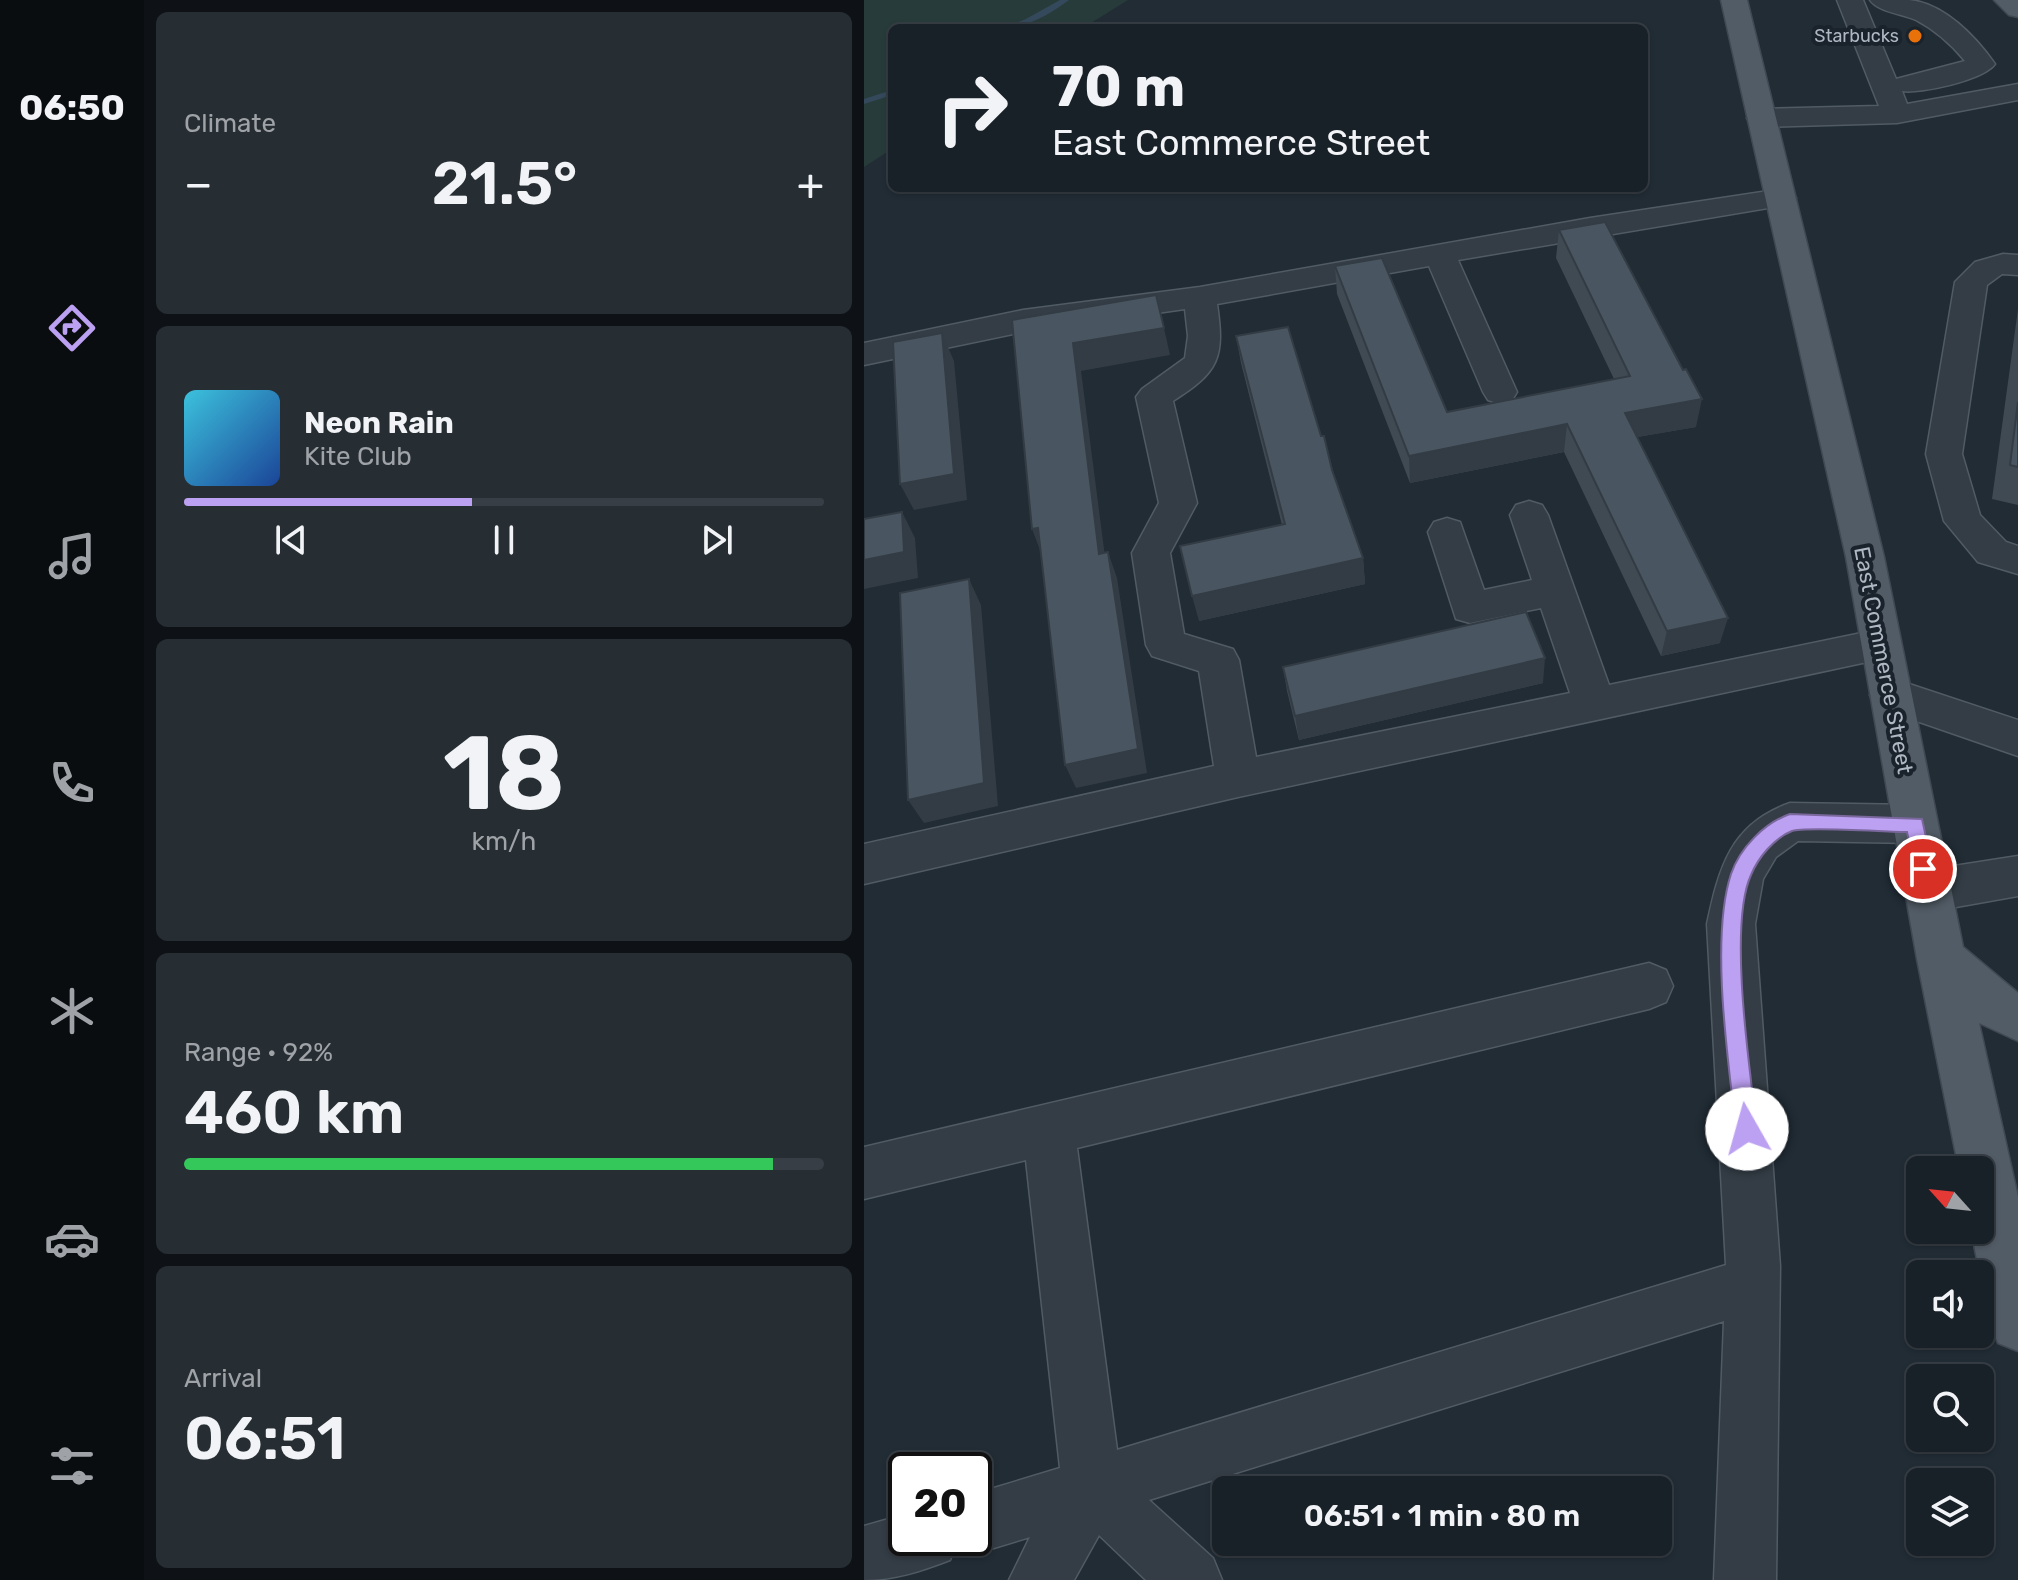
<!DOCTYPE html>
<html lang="en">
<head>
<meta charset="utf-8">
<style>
	body { margin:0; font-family:Rubik,sans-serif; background:#262e34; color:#f1f3f6; height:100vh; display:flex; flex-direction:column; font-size:30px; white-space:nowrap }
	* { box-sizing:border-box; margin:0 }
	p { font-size:26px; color:#9fa3a8 }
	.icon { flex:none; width:44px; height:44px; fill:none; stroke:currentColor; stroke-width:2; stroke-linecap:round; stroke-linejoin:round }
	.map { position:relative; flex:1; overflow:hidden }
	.side { display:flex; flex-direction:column; gap:12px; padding:12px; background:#0e1216; width:720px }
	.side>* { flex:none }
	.hud { position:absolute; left:24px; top:24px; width:760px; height:168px; border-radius:12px; box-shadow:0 2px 6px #0004,0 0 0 2px #373e45; background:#192128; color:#f1f3f6; overflow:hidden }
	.needle { width:52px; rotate:297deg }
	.controls { position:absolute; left:1042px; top:1156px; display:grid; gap:16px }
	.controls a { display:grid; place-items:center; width:88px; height:88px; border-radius:12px; background:#192128; box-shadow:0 2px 6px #0004,0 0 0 2px #373e45; font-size:40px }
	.speed { position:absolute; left:24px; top:1452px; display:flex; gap:16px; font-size:40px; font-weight:700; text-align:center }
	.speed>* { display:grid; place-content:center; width:104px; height:104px; border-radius:50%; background:#192128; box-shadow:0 2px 6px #0004,0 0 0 2px #373e45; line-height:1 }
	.speed .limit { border:4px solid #111; border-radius:12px; background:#fff; color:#111 }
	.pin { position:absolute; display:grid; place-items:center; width:68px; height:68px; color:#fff; margin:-34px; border:4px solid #fff; border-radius:50%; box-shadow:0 2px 8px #0007 }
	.me { position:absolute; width:88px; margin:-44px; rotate:353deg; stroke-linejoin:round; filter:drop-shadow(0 0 6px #0008) }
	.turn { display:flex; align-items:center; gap:28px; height:168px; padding:0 32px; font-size:36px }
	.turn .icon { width:104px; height:104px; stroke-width:2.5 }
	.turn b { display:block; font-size:56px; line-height:68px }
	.big { font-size:60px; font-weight:600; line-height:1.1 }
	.side .tile { flex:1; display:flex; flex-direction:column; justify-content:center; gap:12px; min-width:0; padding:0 28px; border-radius:12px; background:#262e34 }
	.side .dial { align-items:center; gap:0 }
	.dial b { font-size:104px; line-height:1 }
	.song { display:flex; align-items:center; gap:24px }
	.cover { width:96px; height:96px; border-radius:12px; background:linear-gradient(135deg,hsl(190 70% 55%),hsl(220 70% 35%)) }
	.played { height:8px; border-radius:4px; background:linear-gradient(90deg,#bca0f2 45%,#373e45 45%) }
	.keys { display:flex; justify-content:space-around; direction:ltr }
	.heat { display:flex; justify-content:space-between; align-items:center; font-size:44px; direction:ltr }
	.charge { height:12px; border-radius:6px; background:linear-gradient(90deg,#34c759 92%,#373e45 0) }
	.trip { position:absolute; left:348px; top:1476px; width:460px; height:80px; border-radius:12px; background:#192128; box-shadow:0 2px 6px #0004,0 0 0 2px #373e45; font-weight:600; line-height:80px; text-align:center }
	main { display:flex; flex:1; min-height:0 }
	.menu { display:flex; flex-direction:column; width:144px; justify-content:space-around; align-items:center; background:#0a0d10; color:#9fa3a8 }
	.menu .icon { width:56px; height:56px }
	.menu .on { color:#bca0f2 }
	.menu b { font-size:36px; color:#f1f3f6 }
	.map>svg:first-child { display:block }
	.green { fill:#273c3a }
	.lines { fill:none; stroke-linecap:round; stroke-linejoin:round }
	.stream { fill:#35495c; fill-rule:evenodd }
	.minor-casing { stroke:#515b64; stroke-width:3 }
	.major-casing { stroke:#404953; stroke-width:3 }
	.minor { fill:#343d46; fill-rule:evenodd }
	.major { fill:#525c66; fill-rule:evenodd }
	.wall { fill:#3f4a53 }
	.shaded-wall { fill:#333c44 }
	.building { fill:#495661; stroke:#333c44; stroke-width:2 }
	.route { fill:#bca0f2; stroke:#7a689d; stroke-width:2 }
	.food-dot { fill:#e8710a; stroke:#1a222b; stroke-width:3 }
	.labels { text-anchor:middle; stroke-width:8; stroke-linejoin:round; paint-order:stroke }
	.far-poi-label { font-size:18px; fill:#aeb8c3; stroke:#1a222b; text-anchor:end }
	.street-label { font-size:22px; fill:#aeb8c3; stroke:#1a222b }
</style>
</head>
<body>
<main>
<nav class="menu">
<b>06:50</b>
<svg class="icon on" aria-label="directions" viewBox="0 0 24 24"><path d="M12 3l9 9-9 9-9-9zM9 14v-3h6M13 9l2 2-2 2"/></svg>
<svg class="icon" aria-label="music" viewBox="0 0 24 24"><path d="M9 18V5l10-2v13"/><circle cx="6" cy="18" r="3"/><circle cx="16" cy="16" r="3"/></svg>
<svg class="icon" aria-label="phone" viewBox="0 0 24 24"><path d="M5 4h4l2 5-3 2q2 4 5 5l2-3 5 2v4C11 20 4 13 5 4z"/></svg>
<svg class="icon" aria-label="climate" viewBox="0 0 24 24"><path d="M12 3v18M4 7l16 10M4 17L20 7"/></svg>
<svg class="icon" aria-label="car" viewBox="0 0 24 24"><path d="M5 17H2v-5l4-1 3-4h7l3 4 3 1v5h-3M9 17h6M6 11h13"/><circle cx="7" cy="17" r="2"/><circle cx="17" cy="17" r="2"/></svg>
<svg class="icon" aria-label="filters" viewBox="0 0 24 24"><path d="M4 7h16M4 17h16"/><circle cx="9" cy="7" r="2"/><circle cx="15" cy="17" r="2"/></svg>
</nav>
<section class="side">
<div class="tile"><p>Climate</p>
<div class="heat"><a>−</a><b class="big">21.5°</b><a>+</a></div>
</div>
<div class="tile">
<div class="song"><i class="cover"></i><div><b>Neon Rain</b><p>Kite Club</p></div></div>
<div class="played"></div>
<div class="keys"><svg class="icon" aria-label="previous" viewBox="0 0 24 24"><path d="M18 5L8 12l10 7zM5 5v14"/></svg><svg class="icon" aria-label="pause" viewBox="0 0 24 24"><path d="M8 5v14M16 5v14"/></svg><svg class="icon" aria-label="next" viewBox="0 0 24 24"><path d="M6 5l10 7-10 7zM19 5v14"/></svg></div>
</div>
<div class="tile dial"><b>18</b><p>km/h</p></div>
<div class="tile"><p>Range · 92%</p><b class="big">460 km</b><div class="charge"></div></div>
<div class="tile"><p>Arrival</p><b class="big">06:51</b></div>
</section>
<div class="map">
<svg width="1154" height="1580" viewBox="0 0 1154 1580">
	<rect width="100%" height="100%" fill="#212c35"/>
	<path class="green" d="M0,0H264L219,28H28V149L0,167Z"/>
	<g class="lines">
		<path class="stream" d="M196,0H205C186,14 163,28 139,28L162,19Z
			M28,90V95L0,104V99Z"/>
		<g class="minor-casing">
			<path id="minor" d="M973,0H999L1032,79L1101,61C1087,44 1071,30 1052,20C1039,14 1014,12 1006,0C1019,0 1032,0 1045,0C1080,3 1112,37 1131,64C1120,80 1056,94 1038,91L1043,104L1154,84V100L1033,123L897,127L887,124L883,118L887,112L897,109L1015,106Z
				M917,189L928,192L932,198L928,204L594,260L653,392L648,400L636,404L624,400L619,392L565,266L353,304C361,358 355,372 309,401L333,503L306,553L320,634L369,649L375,660L392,757L706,693L677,608L606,623L592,619L564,532L570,522L583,518L596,522L620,590L668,580L646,515L652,505L665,501L678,505L684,515L745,685L1017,629L1031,634L1037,645L1031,656L374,797L0,884V844L350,766L335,671L288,656L282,645L268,553L295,503L272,397L278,389L321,358L324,336L321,309L159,332L0,365V343L159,310L336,287L726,218Z
				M1139,254L1154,255V275L1138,274L1123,285L1098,454L1116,515L1142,542L1154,546V574L1114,562L1080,521L1062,454L1091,282L1111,262Z
				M1027,678L1154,720V756L1012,707L1006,695L1012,683Z
				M926,803L1051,805L1067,810L1073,824L1067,838L1051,843L934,841L912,857L899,879L891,924L916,1266L912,1580H850L860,1321L285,1500L349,1558L358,1580H282L235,1535L210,1580H145L166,1537L110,1554L91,1547L86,1560C57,1571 31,1580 0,1580V1526L42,1514V1538H110V1494L196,1468L162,1160L0,1199V1147L785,963L802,970L809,986L802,1002L785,1009L213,1148L253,1450L862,1265L843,924C855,868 866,824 926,803Z
				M1154,856V896L1064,912L1048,906L1041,891L1048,876L1064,870Z"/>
		</g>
		<g class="major-casing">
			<path id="major" d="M857,0H883L1020,557L1099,947L1154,993V1041L1115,1023L1154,1197V1351L1134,1343L1126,1323L1107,1230H1116V1170H1095L1053,959L982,557Z
				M1130,0H1154V17L1145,15Z"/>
		</g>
		<use href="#minor" class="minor"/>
		<use href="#major" class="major"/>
	</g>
	<path class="wall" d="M695,230L832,427L773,437L856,643L797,656L700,452L546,483L473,294L471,266L583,412L750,379L692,258Z
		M1154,309V505L1128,499Z
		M372,336L457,436L499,558L501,584L335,621L418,525L377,363Z
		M419,667L679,683L435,740L423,691Z"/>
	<path class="shaded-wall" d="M300,328L306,355L217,371L244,580L235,554L209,343Z
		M78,333L90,361L103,500L50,510L36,484Z
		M838,399L832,427L756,440L761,413Z
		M703,424L700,452L546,483L545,456Z
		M38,512L51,538L54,578L0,589V560Z
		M174,528L178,555L168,529Z
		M244,552L253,578L283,773L212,788L201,765Z
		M499,558L501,584L335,621L328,596Z
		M105,579L117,605L134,806L60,823L44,800Z
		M864,618L856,643L797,656L803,631Z
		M681,658L679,683L435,740L431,716Z"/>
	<path class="building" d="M741,222L819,370L822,369L838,399L761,413L864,618L803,631L703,424L545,456L471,266L518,258L583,412L766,376L695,230Z
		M292,295L300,328L209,343L235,554L244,552L274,749L201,765L174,528L168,529L148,320Z
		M424,327L457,436H460L468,470L499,558L328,596L316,546L421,524L372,336Z
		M78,333L90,474L36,484L29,342Z
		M1154,402V467L1146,465Z
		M38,512L40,552L0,560V519Z
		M105,579L120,783L44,800L36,593Z
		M662,612L681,658L431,716L419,667Z"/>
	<path class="route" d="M926,814L1058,819L1069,869L1066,875L1059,877L1053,875L1043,832C1023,832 941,826 928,831C910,838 894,858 887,875C864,925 886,1071 893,1129L890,1136L883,1139L875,1136L872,1129C864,1060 846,938 867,874C876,848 900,823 926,814Z"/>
	<circle class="food-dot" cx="1051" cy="36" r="8"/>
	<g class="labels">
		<g class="far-poi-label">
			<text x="1035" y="42">Starbucks</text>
		</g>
		<g class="street-label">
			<text transform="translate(1020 660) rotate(79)" y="8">East Commerce Street</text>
		</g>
	</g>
</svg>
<div class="controls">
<a><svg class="needle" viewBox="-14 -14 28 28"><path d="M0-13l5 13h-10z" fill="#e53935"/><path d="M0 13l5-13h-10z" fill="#9fa3a8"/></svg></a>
<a><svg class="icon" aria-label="sound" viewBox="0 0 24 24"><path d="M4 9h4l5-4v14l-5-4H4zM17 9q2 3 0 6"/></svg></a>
<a><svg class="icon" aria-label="search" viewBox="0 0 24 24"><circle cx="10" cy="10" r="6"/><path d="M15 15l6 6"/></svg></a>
<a><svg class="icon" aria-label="layers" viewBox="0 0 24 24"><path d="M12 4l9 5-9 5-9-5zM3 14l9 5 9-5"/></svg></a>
</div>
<div class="speed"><div class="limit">20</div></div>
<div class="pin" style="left:1059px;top:869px;background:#d93025"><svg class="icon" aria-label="arrive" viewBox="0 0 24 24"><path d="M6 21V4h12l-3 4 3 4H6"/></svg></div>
<svg class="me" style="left:883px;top:1129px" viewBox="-20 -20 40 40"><circle r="19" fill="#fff"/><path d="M0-13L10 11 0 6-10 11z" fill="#bca0f2"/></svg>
<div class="trip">06:51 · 1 min · 80 m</div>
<div class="hud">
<div class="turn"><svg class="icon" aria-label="right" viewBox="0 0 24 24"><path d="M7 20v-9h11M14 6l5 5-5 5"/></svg><div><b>70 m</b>East Commerce Street</div></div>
</div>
</div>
</main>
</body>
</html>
